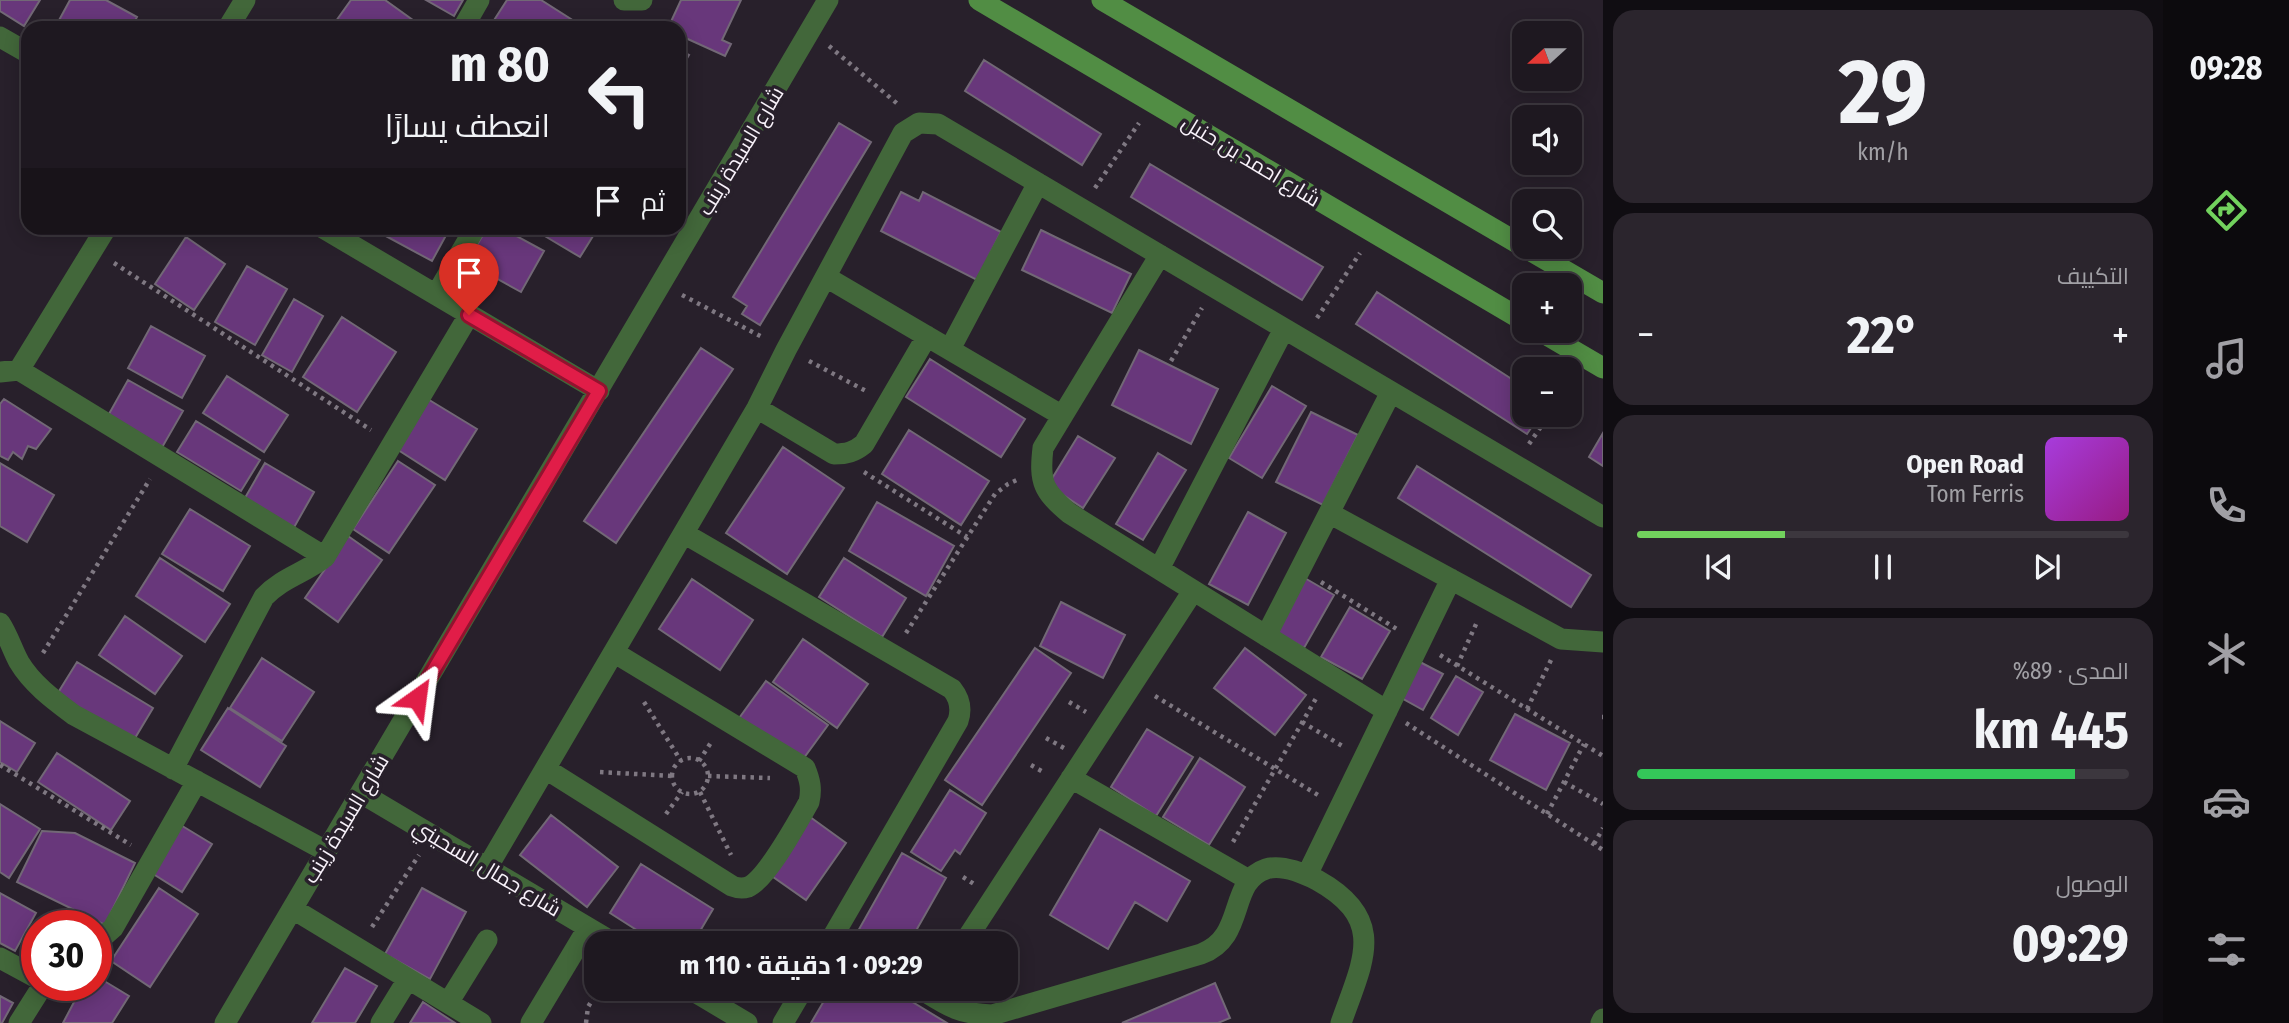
<!DOCTYPE html>
<html lang="ar">
<head>
<meta charset="utf-8">
<style>
	body { margin:0; font-family:"Fira Sans Condensed",Cairo,sans-serif; background:#2b252d; color:#f1f3f6; direction:rtl; height:100vh; display:flex; flex-direction:column; font-size:26px; white-space:nowrap }
	* { box-sizing:border-box; margin:0 }
	p { font-size:23px; color:#a1a0a5 }
	.icon { flex:none; width:38px; height:38px; fill:none; stroke:currentColor; stroke-width:2; stroke-linecap:round; stroke-linejoin:round }
	.map { position:relative; flex:1; overflow:hidden; direction:ltr }
	.sheet { display:flex; flex-direction:column; gap:10px; padding:10px; background:#100d12; width:560px }
	.sheet>* { flex:none }
	.guide { position:absolute; left:21px; top:21px; width:665px; height:214px; border-radius:21px; box-shadow:0 4px 18px #0003,0 0 0 2px #3c373e; direction:rtl; background:#1e1820; color:#f1f3f6; overflow:hidden }
	.needle { width:46px; rotate:249deg }
	.fabs { position:absolute; left:1512px; top:21px; display:grid; gap:14px }
	.fabs a { display:grid; place-items:center; width:70px; height:70px; border-radius:14px; background:#1e1820; box-shadow:0 4px 18px #0003,0 0 0 2px #3c373e; font-size:35px }
	.speed { position:absolute; left:21px; top:910px; display:flex; gap:14px; font-size:35px; font-weight:700; text-align:center }
	.speed>* { display:grid; place-content:center; width:91px; height:91px; border-radius:50%; background:#1e1820; box-shadow:0 4px 18px #0003,0 0 0 2px #3c373e; line-height:1 }
	.speed .limit { border:10px solid #d22; background:#fff; color:#111 }
	.pin { position:absolute; display:grid; place-items:center; width:60px; height:60px; color:#fff; margin:-72px -30px; border-radius:50% 50% 50% 0; rotate:-45deg; box-shadow:0 0 7px #0007 }
	.pin .icon { rotate:45deg }
	.me { position:absolute; width:77px; margin:-38px; rotate:31deg; stroke-linejoin:round; filter:drop-shadow(0 0 5px #0008) }
	.turn { display:flex; align-items:center; gap:24px; height:147px; padding:0 21px; font-size:32px }
	.turn .icon { width:91px; height:91px; stroke-width:2.5 }
	.turn b { display:block; font-size:49px; line-height:60px }
	.then { display:flex; align-items:center; height:66px; padding:0 21px; background:#0003; gap:14px; font-size:26px }
	.big { font-size:52px; font-weight:700; line-height:1.1 }
	.sheet .tile { flex:1; display:flex; flex-direction:column; justify-content:center; gap:10px; min-width:0; padding:0 24px; border-radius:21px; background:#2b252d }
	.sheet .dial { align-items:center; gap:0 }
	.dial b { font-size:91px; line-height:1 }
	.song { display:flex; align-items:center; gap:21px }
	.cover { width:84px; height:84px; border-radius:10px; background:linear-gradient(135deg,hsl(280 70% 55%),hsl(310 70% 35%)) }
	.played { height:7px; border-radius:4px; background:linear-gradient(90deg,#72d25d 30%,#3c373e 30%) }
	.keys { display:flex; justify-content:space-around; direction:ltr }
	.heat { display:flex; justify-content:space-between; align-items:center; font-size:38px; direction:ltr }
	.charge { height:10px; border-radius:5px; background:linear-gradient(90deg,#34c759 89%,#3c373e 0) }
	.trip { position:absolute; left:584px; top:931px; width:434px; height:70px; border-radius:21px; background:#1e1820; box-shadow:0 4px 18px #0003,0 0 0 2px #3c373e; font-weight:700; line-height:70px; text-align:center; direction:rtl }
	main { display:flex; flex:1; min-height:0 }
	.dock { display:flex; flex-direction:column; width:126px; justify-content:space-around; align-items:center; background:#0c0a0d; color:#a1a0a5 }
	.dock .icon { width:49px; height:49px }
	.dock .on { color:#72d25d }
	.dock b { font-size:32px; color:#f1f3f6 }
	.map>svg:first-child { display:block }
	.building { fill:#68377b; stroke:#726876; stroke-width:2 }
	.lines { fill:none; stroke-linecap:round; stroke-linejoin:round }
	.path { stroke:#7f7882; stroke-width:4.5; stroke-dasharray:3.5 5; stroke-linecap:butt }
	.street { stroke:#42673a; stroke-width:21 }
	.secondary { stroke:#518d44; stroke-width:21 }
	.route-casing { stroke:#92132f; stroke-width:18 }
	.route { stroke:#e11d48; stroke-width:12 }
	.labels { text-anchor:middle; stroke-width:7; stroke-linejoin:round; paint-order:stroke }
	.street-label { font-size:21px; fill:#f8f2fa; stroke:#28202b }
</style>
</head>
<body>
<main>
<nav class="dock">
<b>09:28</b>
<svg class="icon on" aria-label="directions" viewBox="0 0 24 24"><path d="M12 3l9 9-9 9-9-9zM9 14v-3h6M13 9l2 2-2 2"/></svg>
<svg class="icon" aria-label="music" viewBox="0 0 24 24"><path d="M9 18V5l10-2v13"/><circle cx="6" cy="18" r="3"/><circle cx="16" cy="16" r="3"/></svg>
<svg class="icon" aria-label="phone" viewBox="0 0 24 24"><path d="M5 4h4l2 5-3 2q2 4 5 5l2-3 5 2v4C11 20 4 13 5 4z"/></svg>
<svg class="icon" aria-label="climate" viewBox="0 0 24 24"><path d="M12 3v18M4 7l16 10M4 17L20 7"/></svg>
<svg class="icon" aria-label="car" viewBox="0 0 24 24"><path d="M5 17H2v-5l4-1 3-4h7l3 4 3 1v5h-3M9 17h6M6 11h13"/><circle cx="7" cy="17" r="2"/><circle cx="17" cy="17" r="2"/></svg>
<svg class="icon" aria-label="filters" viewBox="0 0 24 24"><path d="M4 7h16M4 17h16"/><circle cx="9" cy="7" r="2"/><circle cx="15" cy="17" r="2"/></svg>
</nav>
<section class="sheet">
<div class="tile dial"><b>29</b><p>km/h</p></div>
<div class="tile"><p>التكييف</p>
<div class="heat"><a>−</a><b class="big">22°</b><a>+</a></div>
</div>
<div class="tile">
<div class="song"><i class="cover"></i><div><b>Open Road</b><p>Tom Ferris</p></div></div>
<div class="played"></div>
<div class="keys"><svg class="icon" aria-label="previous" viewBox="0 0 24 24"><path d="M18 5L8 12l10 7zM5 5v14"/></svg><svg class="icon" aria-label="pause" viewBox="0 0 24 24"><path d="M8 5v14M16 5v14"/></svg><svg class="icon" aria-label="next" viewBox="0 0 24 24"><path d="M6 5l10 7-10 7zM19 5v14"/></svg></div>
</div>
<div class="tile"><p>المدى · 89%</p><b class="big">445 km</b><div class="charge"></div></div>
<div class="tile"><p>الوصول</p><b class="big">09:29</b></div>
</section>
<div class="map">
<svg width="1603" height="1023" viewBox="0 0 1603 1023">
	<rect width="100%" height="100%" fill="#28202b"/>
	<path class="building" d="M0,0H40L24,26L0,11Z
		M70,0H106L137,17L131,28H63L57,24Z
		M351,0H385L424,28H331Z
		M426,0H463L454,16Z
		M507,0H541L585,28H489Z
		M681,0H741L722,40L731,44L725,56L679,35V28H668Z
		M679,50L689,55L679,72Z
		M984,60L1101,134L1082,165L965,91Z
		M839,123L871,142L760,325L742,314L747,306L733,297Z
		M1150,164L1323,267L1302,300L1131,197Z
		M901,192L919,201L923,192L1001,232L977,280L881,231Z
		M371,228H450L432,261Z
		M487,228H502L544,251L521,292L467,262Z
		M547,228H598L580,257L543,235Z
		M1041,230L1131,274L1112,313L1022,270Z
		M186,237L225,264L194,310L155,284Z
		M247,266L287,289L255,345L215,322Z
		M1377,292L1524,387V415H1540L1527,434L1356,324Z
		M294,299L323,316L292,372L262,355Z
		M342,317L396,352L357,412L303,377Z
		M151,326L205,356L182,398L128,368Z
		M701,348L733,369L616,543L584,521Z
		M1139,350L1218,389L1191,444L1112,405Z
		M930,359L1025,419L1001,457L906,397Z
		M227,376L288,415L264,452L203,413Z
		M128,380L183,411L160,451L105,421Z
		M1272,386L1306,406L1262,478L1229,458Z
		M426,398L477,429L445,480L395,448Z
		M4,399L51,429L36,449L28,446L22,459L13,452L8,460L0,456V404Z
		M1311,412L1358,435L1323,505L1276,482Z
		M196,421L260,460L241,491L177,452Z
		M909,430L989,481L961,525L882,474Z
		M1603,433V466L1589,457Z
		M1078,436L1115,458L1083,508L1048,485Z
		M783,447L844,488L787,574L726,533Z
		M1158,453L1186,470L1143,540L1116,524Z
		M398,461L435,485L389,553L353,529Z
		M0,463L54,495L27,542L0,526Z
		M265,463L314,492L292,531L242,503Z
		M1417,466L1591,575L1571,607L1398,498Z
		M877,502L954,546L926,596L849,551Z
		M190,509L250,546L223,591L162,554Z
		M1248,512L1286,533L1248,605L1209,584Z
		M348,536L382,560L338,622L305,598Z
		M160,558L230,604L205,642L136,596Z
		M844,558L906,598L882,637L819,597Z
		M1303,577L1334,595L1304,648L1273,630Z
		M692,579L753,620L720,670L659,629Z
		M1061,602L1125,635L1103,678L1040,646Z
		M1350,607L1390,631L1362,679L1321,657Z
		M125,616L182,656L155,694L99,655Z
		M803,639L868,684L837,728L773,682Z
		M1035,648L1071,673L982,805L945,780Z
		M1245,648L1306,695L1275,735L1214,688Z
		M262,658L314,692L282,741L230,708Z
		M1418,661L1443,674L1423,710L1398,696Z
		M77,662L153,708L132,743L56,696Z
		M1456,676L1483,692L1458,735L1431,718Z
		M766,681L828,725L798,766L737,721Z
		M228,708L286,746L260,787L201,750Z
		M1515,714L1570,743L1546,790L1490,760Z
		M0,721L35,743L17,772L0,762Z
		M1147,729L1193,757L1156,816L1111,787Z
		M57,753L130,801L111,830L38,782Z
		M1200,758L1245,787L1209,845L1163,817Z
		M950,790L986,813L960,854L955,850L941,871L911,852Z
		M0,804L40,829L9,878L0,872Z
		M806,814L846,843L806,900L766,872Z
		M551,815L618,867L587,907L520,855Z
		M179,824L212,844L182,892L150,872Z
		M1100,829L1190,881L1167,921L1135,902L1108,949L1050,915Z
		M42,831L75,833L135,863L105,925L17,882Z
		M902,853L946,878L909,943H881L858,931Z
		M641,864L713,909L693,943H657L610,913Z
		M159,888L198,914L150,987L111,961Z
		M422,888L466,912L430,979L385,954Z
		M0,893L36,913L15,951L0,943Z
		M345,968L377,986L355,1023H312Z
		M96,976L129,996L112,1023H63L83,985H96Z
		M1215,983L1230,1018L1218,1023H1122Z
		M831,989H891L947,1023H811Z
		M0,996L13,1003L2,1023H0Z
		M423,1002L455,1023H410Z"/>
	<g class="lines">
		<path class="path" d="M829,46L900,106
			M1095,188L1139,123
			M114,263L371,430
			M682,295L764,338
			M1317,318L1360,253
			M809,361L866,391
			M1171,361L1202,308
			M1529,444L1549,415
			M864,472L967,537
			M1321,582L1400,631
			M906,633L995,494L1008,484L1019,479
			M43,653L150,479
			M1440,655L1603,756
			M1457,666L1477,622
			M1155,696L1318,795
			M644,702L681,761
			M1069,702L1086,712
			M1527,709L1551,660
			M1602,717H1603
			M1302,722L1344,747
			M1406,723L1603,850
			M1046,738L1064,748
			M672 776a18 18 0 1 1 36 0a18 18 0 1 1-36 0Z
			M699,761L712,741
			M0,765L131,845
			M1031,765L1045,773
			M600,772L672,776
			M708,776L770,778
			M1564,782L1603,804
			M700,792L731,855
			M666,814L682,792
			M1547,814L1584,744
			M1233,842L1318,695
			M1594,844L1603,828
			M963,877L974,884
			M372,927L419,855
			M586,1023L588,1007L599,989"/>
		<path class="street" d="M624,0H642
			M228,28L245,0
			M463,28L479,0
			M0,37L28,53
			M323,228L599,391
			M1160,255L1043,448C1039,482 1043,491 1069,513L1387,711
			M826,277L1061,415
			M436,295L475,228
			M950,349L1038,183
			M19,370L106,228
			M0,372L19,370L325,557
			M757,408L834,454C847,454 854,452 864,444L927,336
			M1329,513L1561,639L1603,642
			M685,534L952,689C960,699 962,709 958,721L829,943
			M1159,569L1284,329
			M0,623C8,635 12,649 19,662C32,684 54,700 74,715L326,851
			M1266,636L1391,392
			M173,769L264,597C283,577 305,573 325,557L469,315
			M546,769L732,886C737,888 742,889 748,887C767,879 798,821 809,802C812,789 810,780 805,768L615,653
			M1071,778L1249,880
			M361,793L614,943
			M487,868L757,408L786,350L903,133L919,123L938,124L1603,517
			M1307,875L1451,579
			M293,909L481,1023
			M96,939L104,936L113,928L197,781
			M964,943L1193,591
			M0,958L37,978
			M690,989L747,1023
			M921,989C948,1006 959,1014 992,1015L1201,954C1247,937 1227,882 1266,869C1282,864 1303,873 1317,880C1389,920 1362,962 1341,1023
			M448,1003L487,940
			M19,1023L43,985
			M225,1023L828,0
			M381,1023L408,979
			M531,1023L588,928
			M783,1023L803,989
			M1601,1023L1603,1019"/>
		<path class="secondary" d="M979,0L1524,321
			M1102,0L1603,293
			M1540,331L1603,368"/>
	</g>
	<g class="lines">
		<g class="route-casing">
			<path id="route" d="M417,698L599,391L469,315"/>
		</g>
		<use href="#route" class="route"/>
	</g>
	<g class="labels">
		<g class="street-label">
			<text transform="translate(741 151) rotate(-59)" y="7">شارع السيدة زينب</text>
			<text transform="translate(1251 161) rotate(31)" y="7">شارع احمد بن حنبل</text>
			<text transform="translate(346 819) rotate(-59)" y="7">شارع السيدة زينب</text>
			<text transform="translate(487 868) rotate(31)" y="7">شارع جمال السحيني</text>
		</g>
	</g>
</svg>
<div class="fabs">
<a><svg class="needle" viewBox="-14 -14 28 28"><path d="M0-13l5 13h-10z" fill="#e53935"/><path d="M0 13l5-13h-10z" fill="#a1a0a5"/></svg></a>
<a><svg class="icon" aria-label="sound" viewBox="0 0 24 24"><path d="M4 9h4l5-4v14l-5-4H4zM17 9q2 3 0 6"/></svg></a>
<a><svg class="icon" aria-label="search" viewBox="0 0 24 24"><circle cx="10" cy="10" r="6"/><path d="M15 15l6 6"/></svg></a>
<a>+</a>
<a>−</a>
</div>
<div class="speed"><div class="limit">30</div></div>
<div class="pin" style="left:469px;top:315px;background:#d93025"><svg class="icon" aria-label="arrive" viewBox="0 0 24 24"><path d="M6 21V4h12l-3 4 3 4H6"/></svg></div>
<svg class="me" style="left:417px;top:698px" viewBox="-20 -20 40 40"><path d="M0-17L14 15 0 8-14 15z" fill="#e11d48" stroke="#fff" stroke-width="4"/></svg>
<div class="trip">09:29 · 1 دقيقة · 110 m</div>
<div class="guide">
<div class="turn"><svg class="icon" aria-label="left" viewBox="0 0 24 24"><path d="M17 20v-9H6M10 6l-5 5 5 5"/></svg><div><b>80 m</b>انعطف يسارًا</div></div>
<div class="then">ثم<svg class="icon" aria-label="arrive" viewBox="0 0 24 24"><path d="M6 21V4h12l-3 4 3 4H6"/></svg></div>
</div>
</div>
</main>
</body>
</html>
